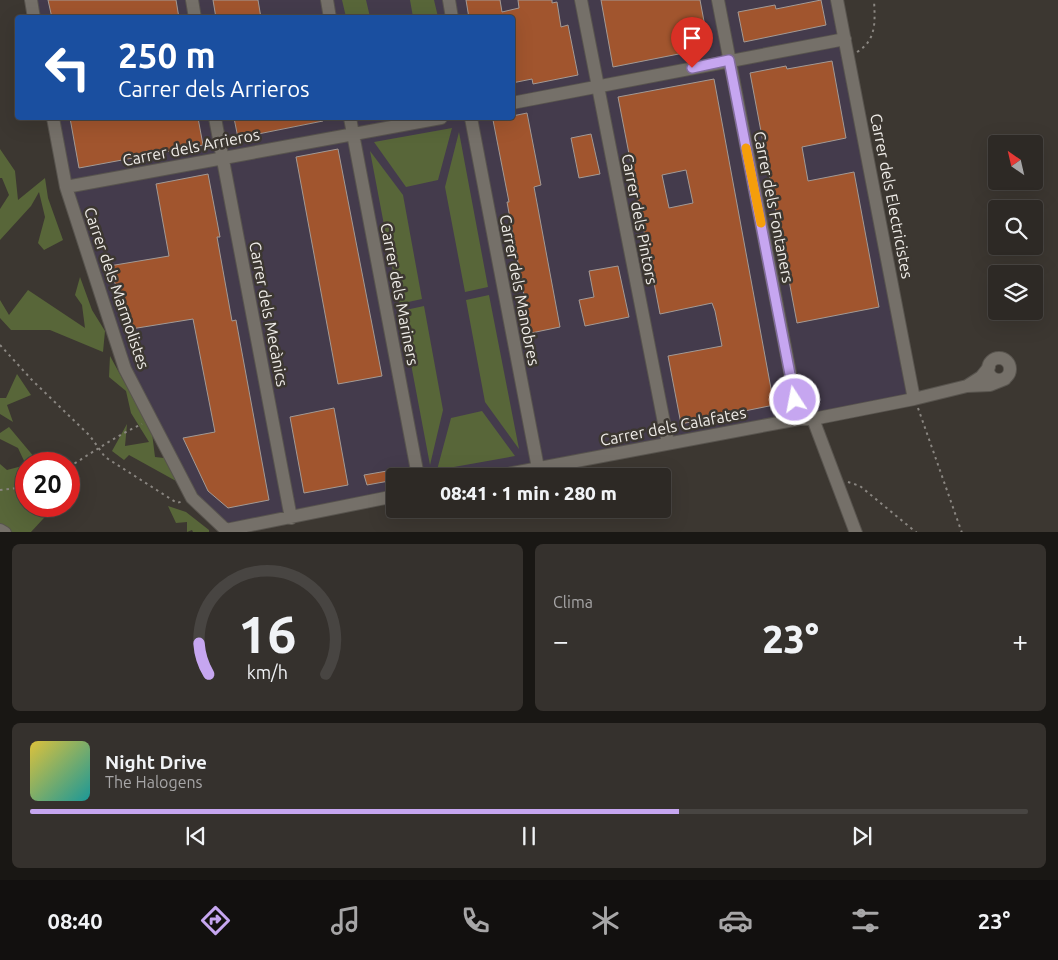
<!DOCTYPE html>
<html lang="es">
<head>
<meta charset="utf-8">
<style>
	body { margin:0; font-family:Ubuntu,sans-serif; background:#35312d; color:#f1f3f6; height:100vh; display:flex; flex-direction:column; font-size:19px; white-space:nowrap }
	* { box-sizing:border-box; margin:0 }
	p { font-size:16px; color:#a7a6a7 }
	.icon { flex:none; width:28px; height:28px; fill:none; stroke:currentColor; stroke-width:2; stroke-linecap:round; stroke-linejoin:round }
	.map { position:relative; height:532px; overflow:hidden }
	.details { display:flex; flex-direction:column; gap:12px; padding:12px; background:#191714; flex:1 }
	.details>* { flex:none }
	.banner { position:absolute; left:15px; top:15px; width:500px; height:105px; border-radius:5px; box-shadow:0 5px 20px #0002,0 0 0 1px #484542; background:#1a4fa0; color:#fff; overflow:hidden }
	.needle { width:32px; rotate:326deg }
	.tools { position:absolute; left:988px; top:135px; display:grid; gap:10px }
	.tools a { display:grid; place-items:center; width:55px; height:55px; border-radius:5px; background:#2d2925; box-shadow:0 5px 20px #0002,0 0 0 1px #484542; font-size:25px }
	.speed { position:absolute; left:15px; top:452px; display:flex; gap:10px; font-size:25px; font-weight:700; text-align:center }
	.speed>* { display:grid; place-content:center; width:65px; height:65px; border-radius:50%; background:#2d2925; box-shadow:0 5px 20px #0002,0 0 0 1px #484542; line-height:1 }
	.speed .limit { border:8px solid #d22; background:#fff; color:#111 }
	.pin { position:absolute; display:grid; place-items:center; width:42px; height:42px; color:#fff; margin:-51px -21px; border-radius:50% 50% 50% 0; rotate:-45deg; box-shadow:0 0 5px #0007 }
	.pin .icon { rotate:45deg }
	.me { position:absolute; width:55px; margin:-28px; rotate:349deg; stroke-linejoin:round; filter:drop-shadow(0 0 4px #0008) }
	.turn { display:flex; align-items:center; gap:18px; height:105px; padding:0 20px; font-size:22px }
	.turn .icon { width:65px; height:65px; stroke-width:2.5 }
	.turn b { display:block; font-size:35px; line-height:42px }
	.big { font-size:38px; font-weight:800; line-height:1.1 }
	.details .widget { flex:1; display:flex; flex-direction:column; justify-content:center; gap:8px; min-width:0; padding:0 18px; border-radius:8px; background:#35312d }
	.details .dial { align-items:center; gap:0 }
	.dial svg { height:130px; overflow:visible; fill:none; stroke:#484542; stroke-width:7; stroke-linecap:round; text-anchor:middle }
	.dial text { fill:#f1f3f6; stroke:none }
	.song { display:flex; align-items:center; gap:15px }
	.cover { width:60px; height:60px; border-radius:8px; background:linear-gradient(135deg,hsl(50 70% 55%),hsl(180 70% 35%)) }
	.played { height:5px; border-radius:2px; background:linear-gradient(90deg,#c6a6f0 65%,#484542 65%) }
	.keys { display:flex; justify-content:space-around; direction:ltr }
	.heat { display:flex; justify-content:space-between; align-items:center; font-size:28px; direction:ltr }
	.details .tiles { flex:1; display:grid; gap:12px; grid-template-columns:1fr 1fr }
	.widget:last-child { grid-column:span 2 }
	.trip { position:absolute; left:386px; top:468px; width:285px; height:50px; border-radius:5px; background:#2d2925; box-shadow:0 5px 20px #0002,0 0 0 1px #484542; font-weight:800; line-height:50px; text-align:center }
	.tab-bar { display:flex; height:80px; justify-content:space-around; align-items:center; background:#12100f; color:#a7a6a7 }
	.tab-bar .icon { width:35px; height:35px }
	.tab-bar .on { color:#c6a6f0 }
	.tab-bar b { font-size:22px; color:#f1f3f6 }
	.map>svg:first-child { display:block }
	.industrial { fill:#443b4c }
	.green { fill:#586639 }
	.building { fill:#a1552e; stroke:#a39a95; fill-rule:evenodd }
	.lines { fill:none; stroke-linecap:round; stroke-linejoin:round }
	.minor-casing { stroke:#58544e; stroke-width:14 }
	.path { stroke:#8a8681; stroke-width:2; stroke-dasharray:2.5 4; stroke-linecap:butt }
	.minor { stroke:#757069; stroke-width:12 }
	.route-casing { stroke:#816c9c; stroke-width:12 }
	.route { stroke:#c6a6f0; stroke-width:9 }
	.slow { stroke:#f59e0b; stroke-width:9 }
	.labels { text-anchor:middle; stroke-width:5; stroke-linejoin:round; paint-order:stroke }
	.street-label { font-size:16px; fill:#efece8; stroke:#3c3731 }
</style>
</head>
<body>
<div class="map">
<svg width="1058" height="533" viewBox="0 0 1058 533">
	<rect width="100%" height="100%" fill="#3c3731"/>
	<path class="industrial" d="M31,0H837L913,395L497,476H395V496L226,530L192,498L109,324L53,118H512V18H34Z"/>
	<path class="green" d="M342,0H366L370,17H346Z
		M410,0H434L438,17H413Z
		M452,128L438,180L406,187L374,142Z
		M459,132L488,287L465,292L445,187Z
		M0,149L15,171L18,200L45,178L48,198L63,240L44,250L38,243L45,217L39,192L31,206L0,240V209L9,195L2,178H0Z
		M370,151L403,195L422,299L399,304Z
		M80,277L92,310L105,331L103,352L50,330H11L0,318V300L9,315L28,290L85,328L82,305L75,295Z
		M489,295L519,449L485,402L466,300Z
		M424,306L443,410L430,465L401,311Z
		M110,356L152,433L155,457L164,458L176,481L129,455L124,460L112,451L127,424L125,446L149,442L131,413L126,391L109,377Z
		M17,374L31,395L7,405L13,422L0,414V398H6Z
		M482,411L515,456L437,470L451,418Z
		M9,427L40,464H26V506H55L31,532H37H0V464L7,470L26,465L18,448L0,439V433Z
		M168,506L186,512L209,530V532H193L192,530L187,532V522L176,523Z"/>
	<path class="building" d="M48,0H176L179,18H52Z
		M213,0H258L261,18H216Z
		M466,0H500L502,12L519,8L518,0H552V3L557,2L561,27L568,25L578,75L533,84L532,79L512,83V18H469Z
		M601,0H700L709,48L613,67Z
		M821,0L826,25L744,42L738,12L775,5L776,9Z
		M832,61L846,138L802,147L808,181L854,172L879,307L797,323L750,73L786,66L787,69Z
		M714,79L774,405L681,424L668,356L722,346L715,311L712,303L660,314L618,97ZM686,170L693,203L669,208L662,175Z
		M527,113L541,185L534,187L560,327L531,333L507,202H509L493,120Z
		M70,118H198L203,145L79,168Z
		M234,118H322L323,121L238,138Z
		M591,134L600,174L579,178L571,138Z
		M338,149L382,376L338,384L296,157Z
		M208,174L220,237H217L232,321L236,320L269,500L228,508L208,491L183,438L215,432L193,319L131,329L109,266L169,256L156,184Z
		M618,266L629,317L585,326L579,300L594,297L589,271Z
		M334,408L348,485L304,493L290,417Z
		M387,471L389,481L367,485L364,475Z"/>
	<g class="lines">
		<g class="minor-casing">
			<path id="minor" d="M31,0L34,18
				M192,0L195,18
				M327,0L330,18
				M449,0L452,18
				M581,0L668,443
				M718,0L799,419
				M837,0L914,399
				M512,103L845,39
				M53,118L66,187L125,369L192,498L226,530
				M215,118L291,518
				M350,118L418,476
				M471,118L538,468
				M66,187L441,118
				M988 369a11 11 0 1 1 22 0a11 11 0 1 1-22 0Z
				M989,367L981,377L967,386L990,385L1005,379
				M813,419L856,533
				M497,476L799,419H813L914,399L967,386
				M0,530L5,533
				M226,530L395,496"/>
		</g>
		<path class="path" d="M857,52C877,40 875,21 874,0
			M0,345L32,380L90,436L105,457L177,503L183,501
			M918,408L962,533
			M69,467C93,452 116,436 142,424
			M848,482L860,486L917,533
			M0,490L26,487"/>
		<use href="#minor" class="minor"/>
	</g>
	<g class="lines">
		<g class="route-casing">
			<path id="route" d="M692,68L729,60L795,400"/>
		</g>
		<use href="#route" class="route"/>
		<path class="slow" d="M746,148L761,223"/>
	</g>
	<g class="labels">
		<g class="street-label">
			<text transform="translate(191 147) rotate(-11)" y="6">Carrer dels Arrieros</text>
			<text transform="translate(892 196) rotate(79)" y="6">Carrer dels Electricistes</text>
			<text transform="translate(774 207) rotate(79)" y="6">Carrer dels Fontaners</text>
			<text transform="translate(640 219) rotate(79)" y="6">Carrer dels Pintors</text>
			<text transform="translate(117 288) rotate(71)" y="6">Carrer dels Marmolistes</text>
			<text transform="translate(520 290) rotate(79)" y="6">Carrer dels Manobres</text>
			<text transform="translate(400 294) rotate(79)" y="6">Carrer dels Mariners</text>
			<text transform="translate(269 314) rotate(79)" y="6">Carrer dels Mecànics</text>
			<text transform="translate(673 426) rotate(-11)" y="6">Carrer dels Calafates</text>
		</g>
	</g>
</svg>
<div class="tools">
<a><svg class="needle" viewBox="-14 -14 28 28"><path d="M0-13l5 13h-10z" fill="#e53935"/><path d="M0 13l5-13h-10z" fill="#a7a6a7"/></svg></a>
<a><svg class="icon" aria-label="search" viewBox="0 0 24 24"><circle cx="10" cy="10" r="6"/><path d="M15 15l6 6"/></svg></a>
<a><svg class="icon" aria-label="layers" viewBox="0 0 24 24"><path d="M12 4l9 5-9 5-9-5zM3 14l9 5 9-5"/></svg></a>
</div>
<div class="speed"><div class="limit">20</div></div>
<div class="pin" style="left:692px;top:68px;background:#d93025"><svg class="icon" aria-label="arrive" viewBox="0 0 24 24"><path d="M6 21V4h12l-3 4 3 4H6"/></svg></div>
<svg class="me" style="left:795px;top:400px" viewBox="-20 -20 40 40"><circle r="17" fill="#c6a6f0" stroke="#fff" stroke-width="3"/><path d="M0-11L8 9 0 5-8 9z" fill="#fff"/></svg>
<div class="trip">08:41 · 1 min · 280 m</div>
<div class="banner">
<div class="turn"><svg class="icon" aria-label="left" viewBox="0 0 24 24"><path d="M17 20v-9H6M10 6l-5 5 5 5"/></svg><div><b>250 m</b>Carrer dels Arrieros</div></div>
</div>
</div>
<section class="details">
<div class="tiles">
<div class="widget dial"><svg viewBox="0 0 100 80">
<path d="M14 69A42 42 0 1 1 86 69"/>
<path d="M14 69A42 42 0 0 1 8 50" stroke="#c6a6f0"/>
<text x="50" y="56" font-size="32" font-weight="700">16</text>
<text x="50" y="72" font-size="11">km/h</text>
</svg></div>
<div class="widget"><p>Clima</p>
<div class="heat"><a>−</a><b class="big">23°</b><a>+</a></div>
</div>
<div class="widget">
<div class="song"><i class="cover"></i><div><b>Night Drive</b><p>The Halogens</p></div></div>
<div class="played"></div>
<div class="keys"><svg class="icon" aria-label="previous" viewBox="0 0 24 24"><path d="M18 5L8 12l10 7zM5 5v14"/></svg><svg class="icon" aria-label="pause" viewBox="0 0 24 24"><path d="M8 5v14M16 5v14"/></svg><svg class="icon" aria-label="next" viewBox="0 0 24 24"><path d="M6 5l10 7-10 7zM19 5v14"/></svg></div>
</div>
</div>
</section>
<nav class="tab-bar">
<b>08:40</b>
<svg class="icon on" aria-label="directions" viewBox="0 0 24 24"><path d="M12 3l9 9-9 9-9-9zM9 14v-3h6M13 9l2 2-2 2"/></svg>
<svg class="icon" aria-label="music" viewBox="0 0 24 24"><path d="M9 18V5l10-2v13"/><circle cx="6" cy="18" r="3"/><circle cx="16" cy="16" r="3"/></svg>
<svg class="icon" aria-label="phone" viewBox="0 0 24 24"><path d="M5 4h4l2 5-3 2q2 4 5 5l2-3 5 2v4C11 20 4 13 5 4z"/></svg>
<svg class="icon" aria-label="climate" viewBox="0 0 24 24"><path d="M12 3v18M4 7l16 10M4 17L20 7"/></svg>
<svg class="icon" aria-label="car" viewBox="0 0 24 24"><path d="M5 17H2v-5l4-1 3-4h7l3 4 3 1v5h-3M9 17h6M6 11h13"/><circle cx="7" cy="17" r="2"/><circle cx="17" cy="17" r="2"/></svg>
<svg class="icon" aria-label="filters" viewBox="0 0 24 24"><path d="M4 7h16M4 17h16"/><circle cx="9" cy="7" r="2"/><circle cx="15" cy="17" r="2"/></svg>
<b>23°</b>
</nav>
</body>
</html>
